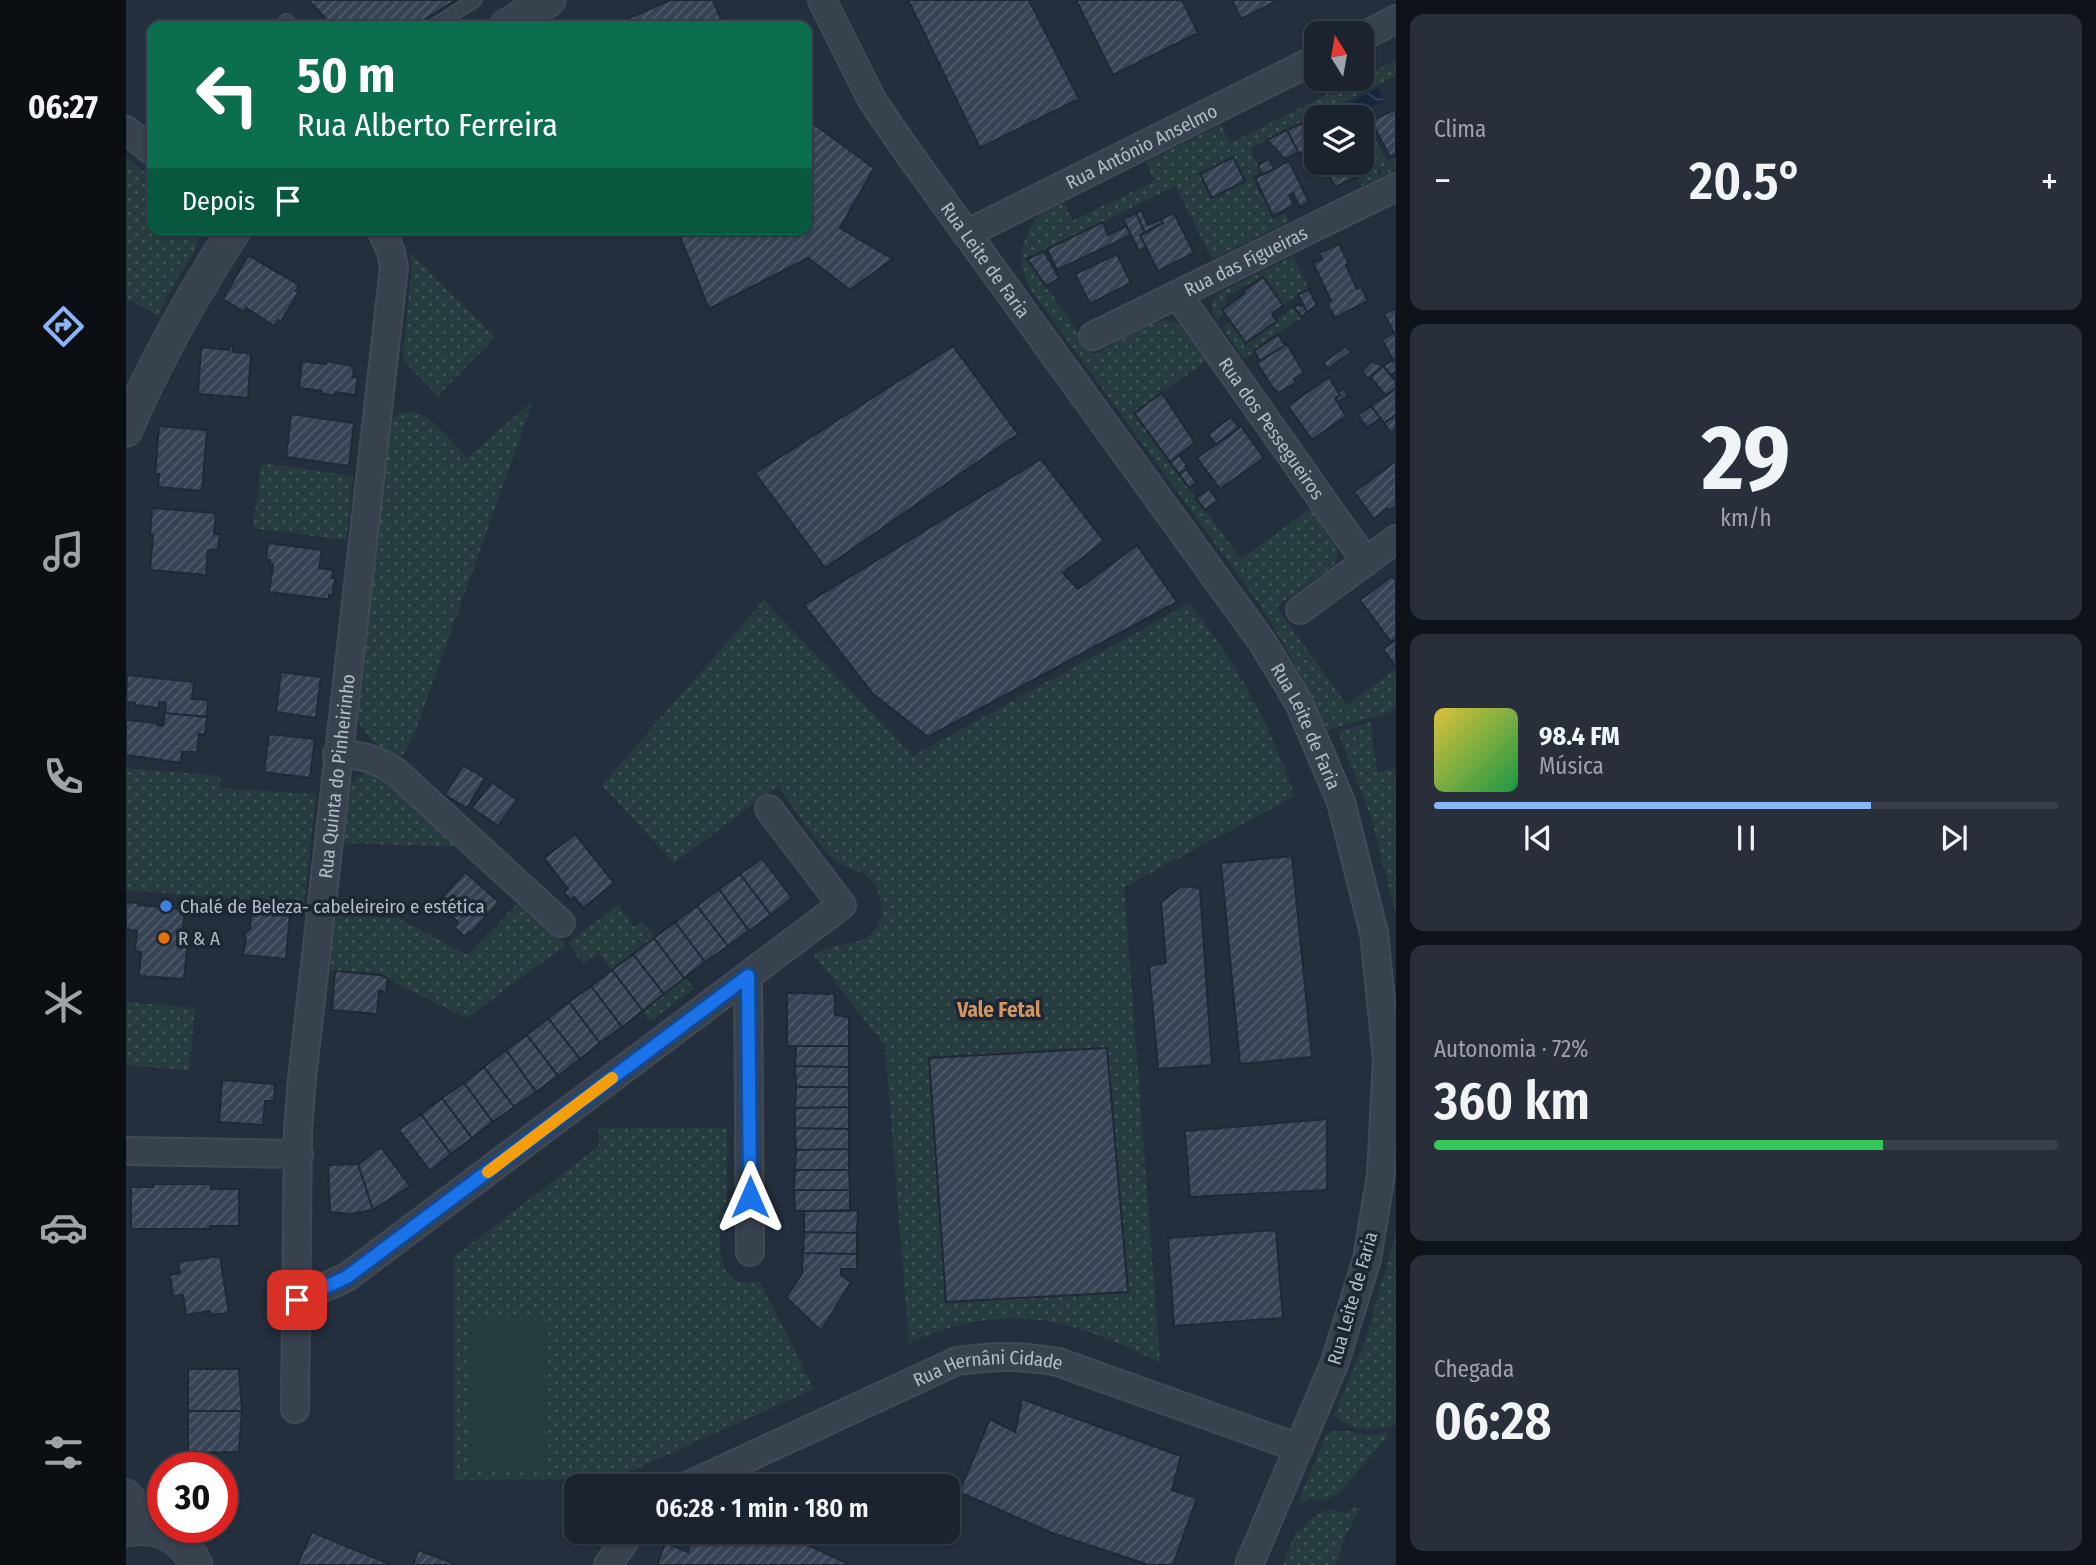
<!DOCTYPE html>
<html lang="pt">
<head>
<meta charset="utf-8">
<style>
	body { margin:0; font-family:"Fira Sans Condensed",sans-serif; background:#282f3a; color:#f1f3f6; height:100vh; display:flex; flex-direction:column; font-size:26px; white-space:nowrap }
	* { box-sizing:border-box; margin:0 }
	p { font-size:23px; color:#a0a4aa }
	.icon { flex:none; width:38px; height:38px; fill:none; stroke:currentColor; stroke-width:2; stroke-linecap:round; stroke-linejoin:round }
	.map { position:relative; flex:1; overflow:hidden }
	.drawer { display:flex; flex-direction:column; gap:14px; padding:14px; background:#0f1319; width:700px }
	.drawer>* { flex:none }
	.hud { position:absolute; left:21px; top:21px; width:665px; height:214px; border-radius:14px; box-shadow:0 2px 5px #0004,0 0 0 2px #39404a; background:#0b6e4f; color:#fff; overflow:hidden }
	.needle { width:46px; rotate:349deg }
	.tools { position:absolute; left:1178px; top:21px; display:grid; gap:14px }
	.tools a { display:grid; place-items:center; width:70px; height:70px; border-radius:14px; background:#1b232e; box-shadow:0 2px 5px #0004,0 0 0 2px #39404a; font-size:35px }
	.speed { position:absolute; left:21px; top:1452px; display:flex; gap:14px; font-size:35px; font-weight:700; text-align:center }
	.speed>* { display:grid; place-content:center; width:91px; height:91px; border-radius:50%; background:#1b232e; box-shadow:0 2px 5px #0004,0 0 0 2px #39404a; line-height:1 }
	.speed .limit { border:10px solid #d22; background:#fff; color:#111 }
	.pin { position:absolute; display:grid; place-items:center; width:60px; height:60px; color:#fff; margin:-30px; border-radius:14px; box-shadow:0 4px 10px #0006 }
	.me { position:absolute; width:77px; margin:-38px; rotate:0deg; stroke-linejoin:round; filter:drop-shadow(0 0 5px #0008) }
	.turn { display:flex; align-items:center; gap:24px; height:147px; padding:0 35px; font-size:32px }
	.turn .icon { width:91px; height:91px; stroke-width:2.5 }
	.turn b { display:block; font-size:49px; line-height:60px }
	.then { display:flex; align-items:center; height:66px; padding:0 35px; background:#0003; gap:14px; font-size:26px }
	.big { font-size:52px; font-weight:600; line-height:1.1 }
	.drawer .tile { flex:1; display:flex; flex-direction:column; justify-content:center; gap:10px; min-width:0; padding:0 24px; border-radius:14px; background:#282f3a }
	.drawer .dial { align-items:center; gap:0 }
	.dial b { font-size:91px; line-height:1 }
	.song { display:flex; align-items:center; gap:21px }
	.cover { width:84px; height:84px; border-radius:10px; background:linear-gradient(135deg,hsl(50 70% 55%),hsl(140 70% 35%)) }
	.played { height:7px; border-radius:4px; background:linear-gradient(90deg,#8ab4f8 70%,#39404a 70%) }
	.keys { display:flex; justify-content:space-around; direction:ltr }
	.heat { display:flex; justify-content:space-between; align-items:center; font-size:38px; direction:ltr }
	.charge { height:10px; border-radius:5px; background:linear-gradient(90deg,#34c759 72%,#39404a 0) }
	.trip { position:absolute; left:438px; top:1474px; width:396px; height:70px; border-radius:14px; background:#1b232e; box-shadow:0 2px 5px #0004,0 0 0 2px #39404a; font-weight:600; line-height:70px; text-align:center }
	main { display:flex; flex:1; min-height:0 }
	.menu { display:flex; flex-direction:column; width:126px; justify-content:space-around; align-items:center; background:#0b0e12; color:#a0a4aa }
	.menu .icon { width:49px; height:49px }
	.menu .active { color:#8ab4f8 }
	.menu b { font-size:32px; color:#f1f3f6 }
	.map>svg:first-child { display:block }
	.green { fill:url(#green-dots) }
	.pitch { fill:#263c3f }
	.water { fill:url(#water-waves) }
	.building { fill:url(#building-hatch); stroke:#1f2835; stroke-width:2 }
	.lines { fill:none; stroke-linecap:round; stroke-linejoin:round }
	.service-casing { stroke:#414a57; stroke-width:16 }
	.minor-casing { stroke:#414a57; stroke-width:30 }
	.tertiary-casing { stroke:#414a57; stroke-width:35 }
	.service { stroke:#38414e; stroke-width:12 }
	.minor { stroke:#38414e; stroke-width:26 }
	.tertiary { stroke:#38414e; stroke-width:32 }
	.route-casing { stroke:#114b97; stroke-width:18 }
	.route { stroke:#1a73e8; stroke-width:12 }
	.slow { stroke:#f59e0b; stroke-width:12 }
	.shop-dot { fill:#3f7fe0; stroke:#1d2633; stroke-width:2.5 }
	.food-dot { fill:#e8710a; stroke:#1d2633; stroke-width:2.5 }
	.labels { text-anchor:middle; stroke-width:7; stroke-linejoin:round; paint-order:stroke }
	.street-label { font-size:19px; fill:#b4bcc9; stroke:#1d2633 }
	.poi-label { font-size:19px; fill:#b4bcc9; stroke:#1d2633; text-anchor:start }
	.neighbourhood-label { font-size:21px; font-weight:bold; fill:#d59563; stroke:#1d2633 }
</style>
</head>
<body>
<main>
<nav class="menu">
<b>06:27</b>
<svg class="icon active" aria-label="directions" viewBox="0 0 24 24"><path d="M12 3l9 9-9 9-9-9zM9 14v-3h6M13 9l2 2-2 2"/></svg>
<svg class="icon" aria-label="music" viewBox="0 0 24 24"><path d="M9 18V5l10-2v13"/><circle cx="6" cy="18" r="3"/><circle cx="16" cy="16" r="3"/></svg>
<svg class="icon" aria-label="phone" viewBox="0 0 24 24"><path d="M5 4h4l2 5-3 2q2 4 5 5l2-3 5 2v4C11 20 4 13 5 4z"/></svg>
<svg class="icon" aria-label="climate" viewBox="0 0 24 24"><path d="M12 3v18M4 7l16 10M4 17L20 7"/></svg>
<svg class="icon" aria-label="car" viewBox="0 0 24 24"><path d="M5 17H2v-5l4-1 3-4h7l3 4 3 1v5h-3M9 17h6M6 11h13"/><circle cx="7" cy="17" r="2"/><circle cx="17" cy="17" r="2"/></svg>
<svg class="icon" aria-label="filters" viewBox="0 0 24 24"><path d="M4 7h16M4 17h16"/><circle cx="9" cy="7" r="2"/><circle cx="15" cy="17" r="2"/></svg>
</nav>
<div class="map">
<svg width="1270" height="1565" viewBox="0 0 1270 1565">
	<defs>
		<pattern id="green-dots" width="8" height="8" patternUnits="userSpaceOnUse" patternTransform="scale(1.75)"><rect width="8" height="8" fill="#263c3f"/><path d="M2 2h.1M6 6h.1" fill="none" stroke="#435659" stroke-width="1.8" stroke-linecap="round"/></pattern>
		<pattern id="water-waves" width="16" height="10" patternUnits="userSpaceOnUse" patternTransform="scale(1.75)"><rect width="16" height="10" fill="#17263c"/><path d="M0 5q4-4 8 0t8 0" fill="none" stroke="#364457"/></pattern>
		<pattern id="building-hatch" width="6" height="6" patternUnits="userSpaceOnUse" patternTransform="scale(1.75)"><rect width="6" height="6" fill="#364354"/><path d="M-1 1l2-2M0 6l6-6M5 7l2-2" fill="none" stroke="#515c6b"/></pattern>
	</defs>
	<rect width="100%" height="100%" fill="#242f3e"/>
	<path class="green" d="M1270,60V76L1124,149L1135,172L1126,177L1147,219L1160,214L1163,221L1086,259L1050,186L901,259L968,355C985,346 1017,325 1034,321C1043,319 1049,322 1055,327L1080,361L1008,414L1115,559L1185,508C1197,525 1222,546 1206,567L1150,607L1221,705L1270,669V705L1265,712L1202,730L1157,642L1133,604L907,293C895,274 892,256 901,235C904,228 907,221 913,216C920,210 929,207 938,203L946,221L1028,181L1020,162L1095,125L1104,143Z
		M1241,123L1261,162L1270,158V169L1257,176L1253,168L1251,170L1254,177L1236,186L1232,178L1246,171L1236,151V126Z
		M0,157L26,178V229H73C74,251 60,263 50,280C43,291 38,304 32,316L0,298Z
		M285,254L369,337L312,396L278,361L277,353L286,268Z
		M1167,256L1183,289L1157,305L1137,277L1101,295L1099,308L1096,310L1097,315L1091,320C1083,310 1085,300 1095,292Z
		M1168,307L1176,317L1118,359L1096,328L1105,322L1121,343Z
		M407,401L290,730L273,763C256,748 233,734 229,710L264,422C291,392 323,439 341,458Z
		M135,463L227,476L220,540L127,528Z
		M638,600L787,756L1064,603C1092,640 1118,679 1138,721C1150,745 1159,771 1169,796L998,887L1034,1363C943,1317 880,1300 783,1343L759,1046L688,955C706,941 729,949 746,933C763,917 756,889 740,876C730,868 716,868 707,859C688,840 668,808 652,786L548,863L476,785Z
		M1245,722L1251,772L1269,769L1270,773V915L1245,817L1212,732Z
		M0,768L95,776L93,788L190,794L178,904L0,890Z
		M245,773L256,777L341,847L217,843L224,785L233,775Z
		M393,902L440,945L341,1018L254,975L204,971L210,914L272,918L342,955Z
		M492,905L508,927L516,921L568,989L524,1021L472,952L457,963L442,943Z
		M0,1002L69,1008L63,1070L0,1065Z
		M473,1128H601V1219L594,1220C594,1250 590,1291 634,1282L688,1389L487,1479L328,1480V1257L473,1146Z
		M1270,1232V1424C1247,1433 1226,1432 1208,1415L1240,1339Z
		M1208,1431H1224L1241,1435L1260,1433L1262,1436L1213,1493L1197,1501L1183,1499L1173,1504L1174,1498L1200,1435Z
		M1228,1508L1234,1509L1220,1535L1209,1565H1157L1170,1531L1175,1530C1184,1517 1202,1503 1218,1514Z"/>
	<path class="pitch" d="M343,1319H419L420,1468L344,1469Z"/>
	<path class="water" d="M1252,88L1258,101L1239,110L1242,117L1236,120L1226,101Z"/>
	<path class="building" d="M182,0H330L288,26H207Z
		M545,0H587L598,26H484Z
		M782,0H903L953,99L854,148Z
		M950,0H1056L1072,33L987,75Z
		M1106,0H1153L1115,19Z
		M1270,109V154L1264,157L1245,121Z
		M681,119L748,168L714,228L767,259L724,290L682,258L583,309L551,229H681Z
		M1183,119L1190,135L1183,139L1175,123Z
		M1175,123L1187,147L1173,154L1161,130Z
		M1161,130L1172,152L1159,159L1141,140Z
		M1242,131L1249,144L1243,147L1236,134Z
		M1107,157L1119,181L1086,198L1074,174Z
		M1236,157L1241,172L1209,187L1197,163H1236Z
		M1143,159L1148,169L1136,175L1132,165Z
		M1163,161L1183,202L1174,207L1167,193L1163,195L1168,205L1147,216L1129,178Z
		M1015,210L1022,225L1035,219L1037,223L1019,233L1010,213Z
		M1010,213L1019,233L1014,235L1020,247L1013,251L997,219Z
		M1048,213L1068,253L1032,271L1014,235L1037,223L1035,219Z
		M977,222L982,235L1000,226L1005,235L931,270L921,249Z
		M1213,244L1223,264L1220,265L1231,289L1235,287L1242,301L1209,318L1201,303L1205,301L1187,263L1196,259L1193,253Z
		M918,251L933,278L920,286L901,259Z
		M991,254L1005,283L964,304L949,274Z
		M122,255L173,285L170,291L173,292L155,321L152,320L148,326L120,308L118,312L97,299Z
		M1137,277L1157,305L1146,314L1151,321L1120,343L1096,310L1119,293L1117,291Z
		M1183,289L1191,305L1181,312L1172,295Z
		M1172,304L1174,306L1177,304L1181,312L1176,317L1168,307Z
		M1270,308V337L1258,314Z
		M1268,333L1270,337V358L1267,361L1256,339Z
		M1152,334L1159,345L1134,361L1128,351Z
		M1161,344L1178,373L1168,379L1170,383L1152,393L1150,390L1149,391L1131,363Z
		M104,346H107V352L125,353L122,398L72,394L75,347L103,350Z
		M827,346L892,434L699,568L629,473Z
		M1220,346L1225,352L1202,369L1197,363Z
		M1270,358V371L1265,375L1257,366Z
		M176,361L200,364V361L228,366L227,377L232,378L229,395L209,392L208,395L196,394V391L173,388Z
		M1245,361L1257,366L1242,379L1236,371Z
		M1257,366L1270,382V388L1260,396L1244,377Z
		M1203,377L1214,395L1209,398L1220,416L1186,440L1162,406Z
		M1270,388V415L1258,423L1245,406Z
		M1218,389L1222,396L1212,402L1209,398L1214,395L1212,392Z
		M1036,393L1069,443L1044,462L1008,413Z
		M1245,406L1254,418L1241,428L1232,415Z
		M165,414L228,423L223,466L160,457Z
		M1270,415V429L1265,433L1258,423Z
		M1105,417L1113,428L1090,445L1082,434Z
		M33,426L81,430L76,491L32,487L33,474H29Z
		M1115,426L1138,458L1094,489L1071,458Z
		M1053,455L1060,464V469L1053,474L1044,462Z
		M915,459L978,541L937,573L952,589L1011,545L1051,602L802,737L747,694L678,605Z
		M1270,461V506L1263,510L1261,508L1248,519L1228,492Z
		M1060,469L1071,483L1063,488L1053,474Z
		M1083,489L1092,501L1079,510L1070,498Z
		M26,508L90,513L88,534H94L92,550H82L80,575L24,570L27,535L24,534Z
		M142,543L196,550L193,568L207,570L206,578H209L206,596L203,595V599H198L143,592L147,565L143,564L144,560H140Z
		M1266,576L1270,581V638L1265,642L1234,600Z
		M1270,640V667L1257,649Z
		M155,672L195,677L190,718L150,712Z
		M1,675L68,682L66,699L82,700L81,717L39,713L40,703L33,702V708L9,705V703L0,702Z
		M39,713L81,717L79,735L73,734L71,752H56L55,763L0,755V720L32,723L31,725L37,726Z
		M143,734L189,739L184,778L138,772Z
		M337,765L359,778L341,808L319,795Z
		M366,782L391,800L372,826L346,808Z
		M449,834L488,883L457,908L448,897L444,900L438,892L442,889L418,858Z
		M1166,856L1186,1057L1114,1064L1095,863Z
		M636,858L666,898L645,915L614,874Z
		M339,872L373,902L345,933L343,932L339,937L328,927L332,922L311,903Z
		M614,874L645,915L623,931L593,889Z
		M1056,886L1074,888L1086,1065L1032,1069L1023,966L1040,963L1035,902Z
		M593,889L623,931L602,946L571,906Z
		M0,902L12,903V905L59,909L57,929L59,930L58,941H62L58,979L13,976L15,952L9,951L11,931L0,929Z
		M571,906L602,946L579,962L549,922Z
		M125,911L164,914L160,959L117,955L120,940L118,934L124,929Z
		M549,922L579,962L558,978L528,938Z
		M528,938L558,978L538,994L507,954Z
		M507,954L538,994L517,1011L486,970Z
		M486,970L517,1011L496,1027L465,986Z
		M209,971L254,975L262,978L260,992L253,991L251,1014L206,1010Z
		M465,986L496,1027L474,1043L443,1002Z
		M661,993L709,994V1015L723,1017V1046H661Z
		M443,1002L474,1043L454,1059L422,1018Z
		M422,1018L454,1059L432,1076L401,1035Z
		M401,1035L432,1076L410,1092L380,1050Z
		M670,1046H723V1067L669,1066Z
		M981,1048L1002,1292L820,1302L803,1058Z
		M380,1050L410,1092L388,1107L358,1067Z
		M669,1066L723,1067V1087H670Z
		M358,1067L388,1107L367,1122L338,1083Z
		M96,1080L149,1084L148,1101H139L137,1125L93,1122Z
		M338,1083L367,1122L346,1138L316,1098Z
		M670,1087H723V1107L669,1108Z
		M316,1098L346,1138L325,1154L295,1114Z
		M723,1107V1129L669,1128V1108Z
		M295,1114L325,1154L304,1171L273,1130Z
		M1201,1119V1190L1064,1197L1059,1131Z
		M669,1128L723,1129V1149L670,1150Z
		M255,1147L284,1186L247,1210L232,1164Z
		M723,1149V1170H669L670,1150Z
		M232,1164L247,1210L224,1214L204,1212L202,1165Z
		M669,1170H723L724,1190H668Z
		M27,1184H84L85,1189H113V1226H84V1229H5V1187H27Z
		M668,1190H724V1211H669Z
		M732,1210L731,1233L678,1232V1211Z
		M1150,1230L1157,1318L1048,1326L1042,1238Z
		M678,1232L731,1233V1254L677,1253Z
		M677,1253L731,1254V1269H715V1275L725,1282L695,1331L660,1297L676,1274Z
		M94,1256L103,1313L85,1315L84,1311L60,1315L57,1295L47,1296L44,1275L54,1273L52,1262Z
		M62,1369H113L116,1411H62Z
		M896,1399L1055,1456L1046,1490L1071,1498L1047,1565H1023L926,1533L833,1492L864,1419L889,1432Z
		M62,1411H116L113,1452L62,1453Z
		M567,1531H584L592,1535L593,1531H651L725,1565H531L539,1543L562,1552Z
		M186,1532L266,1565H171Z
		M292,1550L332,1565H287Z"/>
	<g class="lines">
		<g class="service-casing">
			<path id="service" d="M160,21L166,26
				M308,26L349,0"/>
		</g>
		<g class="minor-casing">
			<g id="minor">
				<path id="s1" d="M696,0L746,100L778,147L1137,643L1173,703L1215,802L1248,933L1261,1059L1255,1175L1241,1259L1209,1362L1123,1565"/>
				<path d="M1236,37L1270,19"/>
				<path d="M0,130L26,151"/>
				<path id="s2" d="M840,234L1190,59"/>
				<path id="s3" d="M1052,295L1240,562"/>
				<path id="s4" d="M967,336L1270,187"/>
				<path d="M1174,610L1270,539"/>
				<path d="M211,754C236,755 248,758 270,772L435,923"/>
				<path d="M622,976L624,1252"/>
				<path d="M0,1151L173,1154"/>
				<path d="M171,1300L221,1277L716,905L643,809"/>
				<path id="s5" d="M169,1409L172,1130L176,1079L268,268L265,252L255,229"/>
				<path id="s6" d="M561,1486L831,1361C869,1356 894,1355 932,1362L1173,1448"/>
				<path d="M482,1565L505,1531"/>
			</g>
		</g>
		<g class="tertiary-casing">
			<path id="tertiary" d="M380,26L423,0
				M0,430C30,359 67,294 109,229
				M0,1496L15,1515L32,1530
				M0,1530C31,1524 57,1536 70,1565"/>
		</g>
		<use href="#service" class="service"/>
		<use href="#minor" class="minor"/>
		<use href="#tertiary" class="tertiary"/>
	</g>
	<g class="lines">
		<g class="route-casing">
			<path id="route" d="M171,1300L221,1277L622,976L624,1197"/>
		</g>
		<use href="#route" class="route"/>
		<path class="slow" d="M362,1172L486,1078"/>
	</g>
	<circle class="shop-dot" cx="40" cy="906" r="7"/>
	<circle class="food-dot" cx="38" cy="938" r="7"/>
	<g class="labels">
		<g class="street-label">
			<text dy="7" stroke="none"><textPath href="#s2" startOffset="196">Rua António Anselmo</textPath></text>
			<text dy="7" stroke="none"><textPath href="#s1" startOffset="308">Rua Leite de Faria</textPath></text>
			<text dy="7" stroke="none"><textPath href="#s4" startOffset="170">Rua das Figueiras</textPath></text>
			<text dy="7" stroke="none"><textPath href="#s3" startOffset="163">Rua dos Pessegueiros</textPath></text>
			<text dy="7" stroke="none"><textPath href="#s1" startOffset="875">Rua Leite de Faria</textPath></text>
			<text dy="7" stroke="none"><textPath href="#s5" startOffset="635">Rua Quinta do Pinheirinho</textPath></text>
			<text transform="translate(1226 1298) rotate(-74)" y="7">Rua Leite de Faria</text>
			<text dy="7" stroke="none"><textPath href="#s6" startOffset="327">Rua Hernâni Cidade</textPath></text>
		</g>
		<g class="poi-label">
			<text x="54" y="913">Chalé de Beleza- cabeleireiro e estética</text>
			<text x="52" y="945">R &amp; A</text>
		</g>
		<g class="neighbourhood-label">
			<text x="873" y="1017">Vale Fetal</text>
		</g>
	</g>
</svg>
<div class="tools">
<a><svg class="needle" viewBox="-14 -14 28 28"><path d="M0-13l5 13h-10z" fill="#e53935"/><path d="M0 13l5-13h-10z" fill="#a0a4aa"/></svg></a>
<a><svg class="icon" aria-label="layers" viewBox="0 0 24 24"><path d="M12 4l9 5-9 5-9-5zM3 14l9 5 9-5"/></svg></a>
</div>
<div class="speed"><div class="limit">30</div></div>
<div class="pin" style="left:171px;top:1300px;background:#d93025"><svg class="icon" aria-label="arrive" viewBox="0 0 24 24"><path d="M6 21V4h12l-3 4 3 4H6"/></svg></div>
<svg class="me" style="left:624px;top:1197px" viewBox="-20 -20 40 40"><path d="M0-17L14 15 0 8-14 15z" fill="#1a73e8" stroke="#fff" stroke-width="4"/></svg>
<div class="trip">06:28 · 1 min · 180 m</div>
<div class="hud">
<div class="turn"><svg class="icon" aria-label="left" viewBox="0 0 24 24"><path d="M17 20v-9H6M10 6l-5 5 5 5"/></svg><div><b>50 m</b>Rua Alberto Ferreira</div></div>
<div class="then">Depois<svg class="icon" aria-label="arrive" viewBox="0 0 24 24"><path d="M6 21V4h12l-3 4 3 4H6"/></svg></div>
</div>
</div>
<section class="drawer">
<div class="tile"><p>Clima</p>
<div class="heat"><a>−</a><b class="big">20.5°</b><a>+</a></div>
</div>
<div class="tile dial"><b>29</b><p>km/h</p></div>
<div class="tile">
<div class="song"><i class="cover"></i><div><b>98.4 FM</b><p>Música</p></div></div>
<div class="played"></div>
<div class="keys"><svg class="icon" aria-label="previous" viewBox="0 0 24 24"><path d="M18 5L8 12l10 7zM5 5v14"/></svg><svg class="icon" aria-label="pause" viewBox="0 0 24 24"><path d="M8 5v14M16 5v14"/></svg><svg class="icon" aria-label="next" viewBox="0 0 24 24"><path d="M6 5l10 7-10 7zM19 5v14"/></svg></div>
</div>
<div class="tile"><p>Autonomia · 72%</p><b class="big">360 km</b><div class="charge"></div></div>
<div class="tile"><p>Chegada</p><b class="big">06:28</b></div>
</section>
</main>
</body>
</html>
